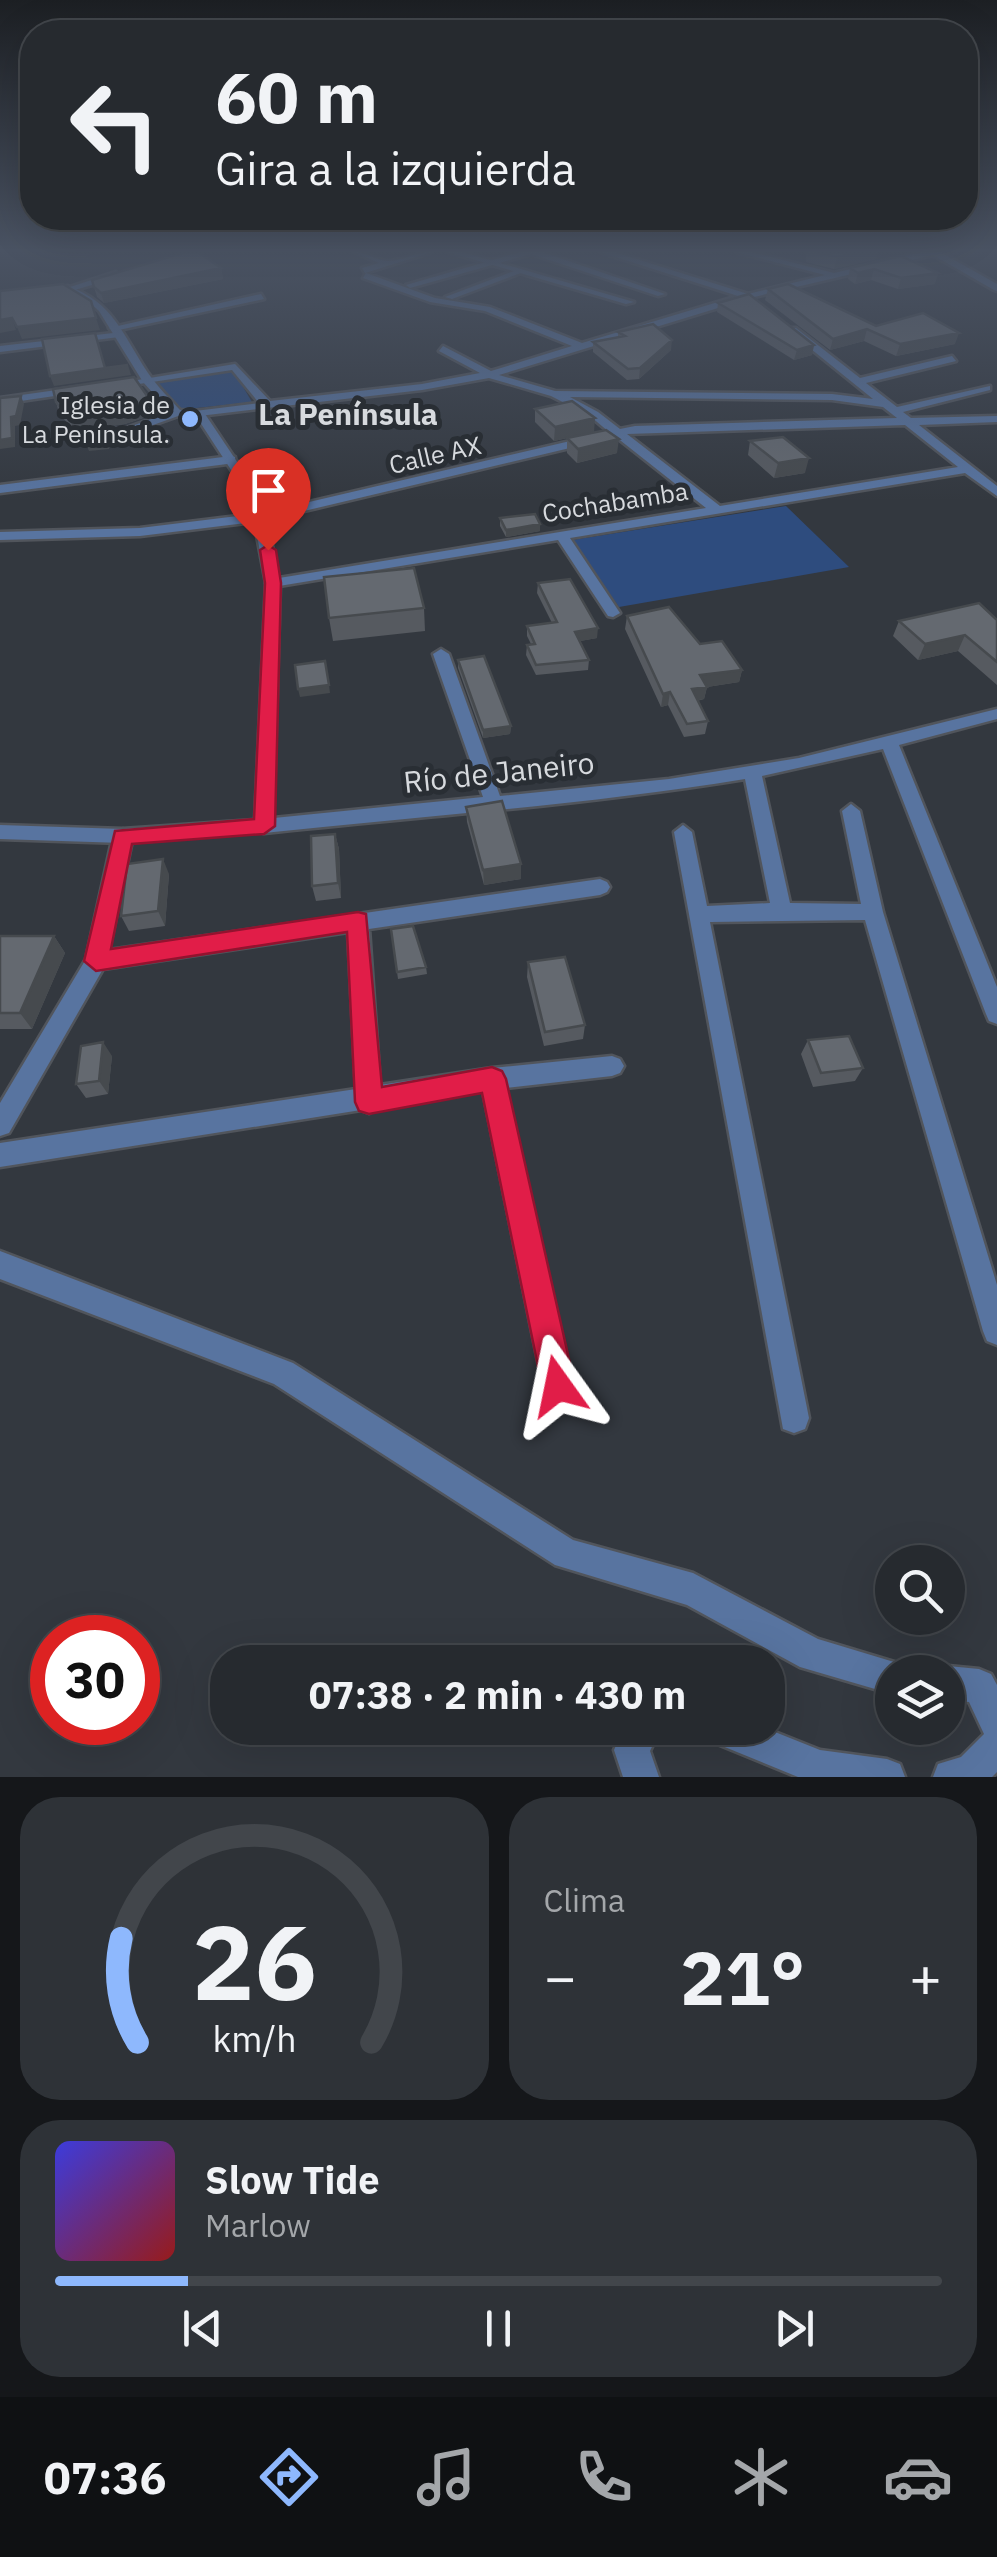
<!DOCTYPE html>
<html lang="es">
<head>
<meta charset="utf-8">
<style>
	body { margin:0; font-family:"IBM Plex Sans",sans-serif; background:#2e3237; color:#f1f3f6; height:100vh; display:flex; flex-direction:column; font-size:38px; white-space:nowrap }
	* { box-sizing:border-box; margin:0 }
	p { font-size:32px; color:#a4a7aa }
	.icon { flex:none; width:55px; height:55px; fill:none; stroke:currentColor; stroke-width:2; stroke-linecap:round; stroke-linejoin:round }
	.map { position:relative; height:1777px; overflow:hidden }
	.side { display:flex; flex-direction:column; gap:20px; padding:20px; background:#15171a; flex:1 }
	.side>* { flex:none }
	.hud { position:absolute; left:20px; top:20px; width:958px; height:210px; border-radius:40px; box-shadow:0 10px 40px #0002,0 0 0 2px #42464b; background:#262a2f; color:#f1f3f6; overflow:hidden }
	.controls { position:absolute; left:875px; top:1545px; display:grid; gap:20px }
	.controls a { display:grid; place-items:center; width:90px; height:90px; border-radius:50%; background:#262a2f; box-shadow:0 10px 40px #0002,0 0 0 2px #42464b; font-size:50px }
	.speed { position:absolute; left:30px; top:1615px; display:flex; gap:20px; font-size:50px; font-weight:700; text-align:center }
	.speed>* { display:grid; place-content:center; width:130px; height:130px; border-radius:50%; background:#262a2f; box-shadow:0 10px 40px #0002,0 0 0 2px #42464b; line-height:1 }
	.speed .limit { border:15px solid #d22; background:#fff; color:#111 }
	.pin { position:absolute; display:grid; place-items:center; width:85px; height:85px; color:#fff; margin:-102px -42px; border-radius:50% 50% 50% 0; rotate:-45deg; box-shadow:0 0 10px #0007 }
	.pin .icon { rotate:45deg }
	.me { position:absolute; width:110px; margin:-55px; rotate:348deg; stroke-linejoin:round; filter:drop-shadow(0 0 8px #0008) }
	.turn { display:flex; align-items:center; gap:35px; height:210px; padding:0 30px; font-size:45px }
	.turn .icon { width:130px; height:130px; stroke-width:2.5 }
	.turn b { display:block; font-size:70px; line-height:85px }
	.big { font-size:75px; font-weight:700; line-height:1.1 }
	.side .widget { flex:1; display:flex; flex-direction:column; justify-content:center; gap:15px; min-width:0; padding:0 35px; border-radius:40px; background:#2e3237 }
	.side .dial { align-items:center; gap:0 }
	.dial svg { height:260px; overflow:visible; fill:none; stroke:#42464b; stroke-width:7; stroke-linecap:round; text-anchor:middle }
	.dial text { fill:#f1f3f6; stroke:none }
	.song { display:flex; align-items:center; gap:30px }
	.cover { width:120px; height:120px; border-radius:15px; background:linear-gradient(135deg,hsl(240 70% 55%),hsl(0 70% 35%)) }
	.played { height:10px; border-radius:5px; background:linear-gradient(90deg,#8eb8fd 15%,#42464b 15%) }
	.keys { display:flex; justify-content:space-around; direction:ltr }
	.heat { display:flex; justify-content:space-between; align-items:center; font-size:55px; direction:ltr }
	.side .tiles { flex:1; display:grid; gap:20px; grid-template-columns:1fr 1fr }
	.widget:last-child { grid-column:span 2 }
	.trip { position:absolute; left:210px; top:1645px; width:575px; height:100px; border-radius:40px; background:#262a2f; box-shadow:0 10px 40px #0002,0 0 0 2px #42464b; font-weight:700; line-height:100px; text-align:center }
	.menu { display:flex; height:160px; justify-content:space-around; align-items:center; background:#0f1113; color:#a4a7aa }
	.menu .icon { width:70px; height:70px }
	.menu .on { color:#8eb8fd }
	.menu b { font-size:45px; color:#f1f3f6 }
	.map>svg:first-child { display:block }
	.green { fill:#2e4c7e }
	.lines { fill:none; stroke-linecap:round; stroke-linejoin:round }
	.pedestrian-casing { stroke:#51555c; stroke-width:5 }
	.minor-casing { stroke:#51555c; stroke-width:5 }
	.tertiary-casing { stroke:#51555c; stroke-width:5 }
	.pedestrian { fill:#5874a0; fill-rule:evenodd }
	.minor { fill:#5874a0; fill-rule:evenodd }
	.tertiary { fill:#5874a0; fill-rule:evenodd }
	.wall { fill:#565a60 }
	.shaded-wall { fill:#464a4e }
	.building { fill:#646970; stroke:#464a4e; stroke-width:2.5 }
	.route { fill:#e11d48; stroke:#92132f; stroke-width:2.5 }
	.poi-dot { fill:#8eb8fd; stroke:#292e34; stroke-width:4 }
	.labels { text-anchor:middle; stroke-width:10; stroke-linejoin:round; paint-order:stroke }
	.far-poi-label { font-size:25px; fill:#d7dade; stroke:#292e34; text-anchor:end }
	.far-street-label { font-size:25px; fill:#d7dade; stroke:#292e34 }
	.far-quarter-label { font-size:30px; font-weight:bold; fill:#d7dade; stroke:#292e34 }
	.street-label { font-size:30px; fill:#d7dade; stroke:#292e34 }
</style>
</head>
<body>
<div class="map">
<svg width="997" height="1777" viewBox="0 0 997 1777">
	<rect width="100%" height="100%" fill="#33383f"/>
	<path class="green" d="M233,370L252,402L178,410L156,381Z
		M786,506L849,567L619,607L572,540Z"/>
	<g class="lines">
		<g class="pedestrian-casing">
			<path id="pedestrian" d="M520,252H542L665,294L658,296L531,254L410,288L406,285Z
				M519,269L526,271L452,299L445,297Z"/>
		</g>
		<g class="minor-casing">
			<path id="minor" d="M354,252C367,252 377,261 388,261C402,261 417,252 432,252L365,273L362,268L379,263Z
				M448,252H462L634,302L626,304Z
				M600,252H614L748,294L825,275L736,252H751L834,273L924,252H940L997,284V291L994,290L933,255L754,297L499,375L555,391L832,394L873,399L790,332V328H796L860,378L952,356L956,361L866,383L897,407L990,386V390L903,412L911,418L997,416V422L919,425L997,486V496L965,473L570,538L620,613L613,617L608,616L558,540L273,587L266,583L273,579L706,508L616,437L262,521L140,536L0,540V532L140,528L262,513L609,432L590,416L551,396L489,378L422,390L199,416L193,413L195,411L259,403L232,370L112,388L107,385L235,364L270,401L422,384L480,373L439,351L443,346L491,371L572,346L485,311L430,302L363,278L366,273L435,298L490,307L582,343L738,296ZM570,397L832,400L883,407L897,418L635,426L620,429L598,412ZM905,425L958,467L720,506L627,434Z
				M116,272L119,277L68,292L64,289Z
				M261,294L264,299L114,331L109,328Z
				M122,332L119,337L0,352V346Z
				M78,387L83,390L82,392L0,404V398Z
				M177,410L183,413L181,415L128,434L78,439L72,436L78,433L126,428Z
				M231,456L235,457V463L0,493V485Z
				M441,649L449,654L500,796L669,779L799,758L997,709V719L899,745L997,987V1024L989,1021L986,1014L883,749L762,776L790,903L861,904L842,811L851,804L860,811L883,912L997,1285V1345L987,1341L983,1331L865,920L710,922L809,1418L805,1429L794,1433L783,1429L674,832L683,825L692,832L707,906L770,903L745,779C585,805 425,816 264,833L257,831L255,826L257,821L264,819L483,797L433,654Z
				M123,829L133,836L109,950L600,879L607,882L610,887L607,892L600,895L369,929L380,1085L492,1068L612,1056L620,1059L624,1066L620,1073L612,1076L506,1088L573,1386L568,1396L558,1401L548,1396L543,1386L483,1091L379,1107L369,1113L361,1110L0,1167V1143L356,1089L348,932L103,969L9,1133L0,1136V1103L86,959L113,836Z
				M0,1251L293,1363L573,1540L693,1573L818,1639L904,1665L907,1672H892V1694L800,1667L687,1605L555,1565L274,1384L0,1279Z
				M948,1666L979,1669L991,1674L997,1685V1772L992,1777H933L938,1764L961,1757L984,1734L969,1702L948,1700V1672H935Z
				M624,1728H661L650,1751L659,1777H623L614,1750Z
				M705,1728H765L820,1750L887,1759L900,1764L905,1777H798L710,1741Z"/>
		</g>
		<g class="tertiary-casing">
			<path id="tertiary" d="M68,286C113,302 123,335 148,373C157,386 169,398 180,410L203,411L262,499L280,583L273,826L271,831L123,843L0,839V825L123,829L255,820L266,583L250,499L196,416L173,415L143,382L99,311L88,301L67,292L0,302V296Z"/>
		</g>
		<use href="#pedestrian" class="pedestrian"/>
		<use href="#minor" class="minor"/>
		<use href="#tertiary" class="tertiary"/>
	</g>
	<path class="wall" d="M806,252H878L876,259L834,269L806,262Z
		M901,256L935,284L898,289L871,280L855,284L848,279L850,268Z
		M221,268L223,279L104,303L97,297L92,280Z
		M768,289L876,326L955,344L896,356L864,341L830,350L765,300Z
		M718,303L814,345L812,355L794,360L717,312Z
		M618,332L671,350L639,379L627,380L593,352V342L618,338Z
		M56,402L155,414L125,424L74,431L59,413Z
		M535,409L594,432L554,441L535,422Z
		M567,438L617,453L577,463L567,453Z
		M750,441L805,473L774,478L748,455Z
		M500,518L540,531L506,537L500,526Z
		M538,583L597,638L580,641L589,660L588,670L536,675L526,655L527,645L531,644L527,636V626L552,623L537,593Z
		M424,608L425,631L333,641L329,618Z
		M627,616L742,670L739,682L707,687L704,699L697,701L708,721L705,734L684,737L668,705L661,707L625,629Z
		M997,620V685L958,651L918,660L893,636L899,621Z
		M458,660L511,726L510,734L483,738L458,668Z
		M466,807L521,879L484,885L467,822Z
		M335,834L339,849L341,898L316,901L312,886Z
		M169,874L165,926L129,931L121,916Z
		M391,929L426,967L427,974L398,979Z
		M0,936H54L65,953L32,1029H0Z
		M528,962L585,1025L583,1039L544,1046L527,977Z
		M808,1040L863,1068L855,1081L813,1087L801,1054Z
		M112,1056L108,1094L86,1098L76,1084Z"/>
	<path class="shaded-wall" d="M859,252H878L876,259L834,269L837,257Z
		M221,268L223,279L104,303L101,293Z
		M874,269L871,280L855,284L858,273Z
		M938,273L935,284L898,289L901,278Z
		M12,318L16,330L0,333V320Z
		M96,318L100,330L22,339L17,327Z
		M867,329L864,341L830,350L833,339Z
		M959,333L955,344L896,356L900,344Z
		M672,340L671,350L639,379L640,368Z
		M814,345L812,355L794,360L797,350Z
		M128,365L131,375L54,386L50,376Z
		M21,396L24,404L20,425L15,426V447L0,449V440Z
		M152,403L155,414L125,424L74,431L70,420Z
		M595,418L594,432L554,441L555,427Z
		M108,432L110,440L109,449L89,451L86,444Z
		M619,439L617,453L577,463L578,449Z
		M809,458L805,473L774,478L778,463Z
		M540,524V531L506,537V530Z
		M598,628L597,638L575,642V632Z
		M965,635L958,651L918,660L925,644Z
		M742,670L739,682L707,687L704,699L689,702L692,689L700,675Z
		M329,685L330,693L300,697L298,689Z
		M670,692L668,705L661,707L663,694Z
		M511,726L510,734L483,738V730Z
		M335,834L339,849L341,898L338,883Z
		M163,859L169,874L165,926L158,911Z
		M521,864V879L484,885L483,870Z
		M54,936L65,953L32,1029L20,1013Z
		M103,1042L112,1056L108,1094L99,1081Z"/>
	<path class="building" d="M186,252H198L221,268L101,293L94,287L92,280Z
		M816,252H859L837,257Z
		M901,256L938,273L901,278L874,269L858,273L850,268Z
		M63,284L91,301L96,318L17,327L12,318L0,320V291Z
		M788,284L876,326L923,313L959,333L900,344L867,329L833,339L768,289Z
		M749,294L814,345L797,350L718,303Z
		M653,324L672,340L640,368L628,369L593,342L625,336L618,332Z
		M95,333L105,368L128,365L50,376L42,339Z
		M134,377L152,403L122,413L70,420L56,402L53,389Z
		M21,396L16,416L11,417L12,438L0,440V398Z
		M572,401L595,418L555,427L535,409Z
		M606,430L619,439L578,449L567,438Z
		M108,432L107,442L86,444L80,435Z
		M783,437L809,458L778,463L750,441Z
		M535,514L540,524L506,530L500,518Z
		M414,568L424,608L329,618L324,577Z
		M570,579L598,628L575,632L589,660L536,665L527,645L535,644L527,626L557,622L538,583Z
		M979,603L997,620V662L965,635L925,644L899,621Z
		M669,607L700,644L722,641L742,670L700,675L707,687L692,689L708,721L687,724L670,692L663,694L627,616Z
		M484,656L511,726L483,730L458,660Z
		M325,661L329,685L298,689L295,665Z
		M502,801L521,864L483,870L466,807Z
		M335,834L338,883L312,886L311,836Z
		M163,859L158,911L121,916L127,864Z
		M413,926L426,967L397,972L391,929Z
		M0,936H54L20,1013H0Z
		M565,957L585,1025L545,1032L528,962Z
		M849,1036L863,1068L821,1073L808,1040Z
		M103,1042L99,1081L76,1084L81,1046Z"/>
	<linearGradient id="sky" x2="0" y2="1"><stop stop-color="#1c1f23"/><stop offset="0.5" stop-color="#4a5363"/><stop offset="1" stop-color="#4a5363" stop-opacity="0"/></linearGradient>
	<rect width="997" height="501" fill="url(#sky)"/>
	<path class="route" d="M268,545L276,550L281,583L275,826L264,834L132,844L111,949L358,912L366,914L382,1087L492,1067L502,1071L506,1079L575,1386L570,1398L558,1403L547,1398L542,1386L482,1093L369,1114L359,1111L355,1102L347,932L96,971L84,961L115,831L254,819L265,583L260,550Z"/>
	<circle class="poi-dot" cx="190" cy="419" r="10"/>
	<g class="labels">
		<g class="far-poi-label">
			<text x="170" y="414">Iglesia de<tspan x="170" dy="29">La Península.</tspan></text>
		</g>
		<g class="far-street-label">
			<text transform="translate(435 455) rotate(-13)" y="9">Calle AX</text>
			<text transform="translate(615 502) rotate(-9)" y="9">Cochabamba</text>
		</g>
		<g class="far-quarter-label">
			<text x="348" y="425">La Península</text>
		</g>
		<g class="street-label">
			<text transform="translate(499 773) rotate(-6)" y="10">Río de Janeiro</text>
		</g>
	</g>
</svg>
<div class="controls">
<a><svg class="icon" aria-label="search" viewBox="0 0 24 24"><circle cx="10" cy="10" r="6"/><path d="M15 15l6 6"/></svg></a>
<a><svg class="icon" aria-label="layers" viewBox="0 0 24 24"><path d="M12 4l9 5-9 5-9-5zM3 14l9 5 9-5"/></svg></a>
</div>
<div class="speed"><div class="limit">30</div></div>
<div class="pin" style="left:268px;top:550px;background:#d93025"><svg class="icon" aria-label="arrive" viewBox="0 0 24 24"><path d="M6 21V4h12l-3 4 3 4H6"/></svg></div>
<svg class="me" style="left:558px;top:1386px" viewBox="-20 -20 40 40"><path d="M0-17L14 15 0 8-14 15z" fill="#e11d48" stroke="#fff" stroke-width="4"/></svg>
<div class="trip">07:38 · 2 min · 430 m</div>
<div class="hud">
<div class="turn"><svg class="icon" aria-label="left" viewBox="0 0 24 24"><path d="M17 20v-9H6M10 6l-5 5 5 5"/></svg><div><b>60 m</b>Gira a la izquierda</div></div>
</div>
</div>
<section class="side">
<div class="tiles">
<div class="widget dial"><svg viewBox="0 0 100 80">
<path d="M14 69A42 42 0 1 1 86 69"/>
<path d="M14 69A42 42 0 0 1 9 37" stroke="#8eb8fd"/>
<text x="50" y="56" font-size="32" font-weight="700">26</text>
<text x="50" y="72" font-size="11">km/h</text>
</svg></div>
<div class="widget"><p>Clima</p>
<div class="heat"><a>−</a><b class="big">21°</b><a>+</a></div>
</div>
<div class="widget">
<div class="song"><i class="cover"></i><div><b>Slow Tide</b><p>Marlow</p></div></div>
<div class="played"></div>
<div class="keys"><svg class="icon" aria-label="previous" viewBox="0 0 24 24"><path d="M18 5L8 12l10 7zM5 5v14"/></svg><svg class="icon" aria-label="pause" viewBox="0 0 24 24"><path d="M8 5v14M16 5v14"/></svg><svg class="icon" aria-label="next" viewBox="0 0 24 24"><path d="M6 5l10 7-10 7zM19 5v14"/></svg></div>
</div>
</div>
</section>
<nav class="menu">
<b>07:36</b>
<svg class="icon on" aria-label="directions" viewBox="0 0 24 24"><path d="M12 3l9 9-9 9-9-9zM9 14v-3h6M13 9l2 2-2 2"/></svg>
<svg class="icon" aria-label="music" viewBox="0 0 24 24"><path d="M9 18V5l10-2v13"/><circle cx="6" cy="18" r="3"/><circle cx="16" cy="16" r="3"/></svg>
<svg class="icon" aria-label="phone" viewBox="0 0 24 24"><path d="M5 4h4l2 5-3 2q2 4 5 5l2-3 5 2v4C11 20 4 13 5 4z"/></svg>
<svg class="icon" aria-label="climate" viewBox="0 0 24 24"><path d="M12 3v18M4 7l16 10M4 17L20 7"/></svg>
<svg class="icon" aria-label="car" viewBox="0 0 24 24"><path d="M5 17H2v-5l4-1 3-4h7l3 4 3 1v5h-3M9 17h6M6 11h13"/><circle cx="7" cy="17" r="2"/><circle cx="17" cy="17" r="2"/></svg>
</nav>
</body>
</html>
